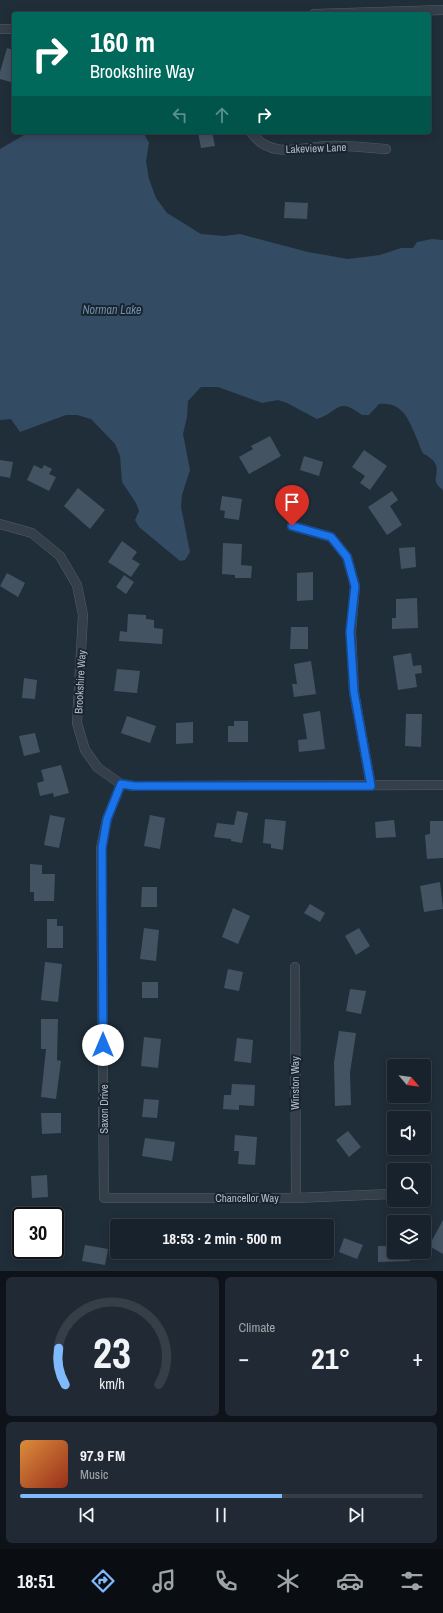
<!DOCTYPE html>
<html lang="en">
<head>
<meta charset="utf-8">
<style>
	body { margin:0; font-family:"Archivo Narrow",sans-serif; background:#212a34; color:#f1f3f6; height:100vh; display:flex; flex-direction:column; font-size:15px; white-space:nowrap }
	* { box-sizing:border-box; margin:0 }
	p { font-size:13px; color:#9fa4a9 }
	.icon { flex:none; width:22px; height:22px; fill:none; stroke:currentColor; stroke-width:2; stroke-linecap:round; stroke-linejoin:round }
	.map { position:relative; height:1271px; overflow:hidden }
	.sheet { display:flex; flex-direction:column; gap:6px; padding:6px; background:#0d1318; flex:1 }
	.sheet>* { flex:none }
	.banner { position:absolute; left:12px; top:12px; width:419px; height:122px; border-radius:4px; box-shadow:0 2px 10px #0003,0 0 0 1px #363f48; background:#00695c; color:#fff; overflow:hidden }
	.needle { width:26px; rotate:119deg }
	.tools { position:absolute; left:387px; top:1059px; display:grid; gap:8px }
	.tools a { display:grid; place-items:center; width:44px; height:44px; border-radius:4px; background:#18222c; box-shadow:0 2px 10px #0003,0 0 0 1px #363f48; font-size:20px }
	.speed { position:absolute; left:12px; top:1207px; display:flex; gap:8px; font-size:20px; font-weight:700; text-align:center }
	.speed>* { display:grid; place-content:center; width:52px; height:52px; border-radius:50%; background:#18222c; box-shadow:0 2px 10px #0003,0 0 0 1px #363f48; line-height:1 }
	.speed .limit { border:2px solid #111; border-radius:6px; background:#fff; color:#111 }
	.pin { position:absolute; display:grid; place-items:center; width:34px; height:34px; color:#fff; margin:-41px -17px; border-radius:50% 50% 50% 0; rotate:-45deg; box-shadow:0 0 4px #0007 }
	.pin .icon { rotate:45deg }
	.me { position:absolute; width:44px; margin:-22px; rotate:0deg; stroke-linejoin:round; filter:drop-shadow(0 0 3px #0008) }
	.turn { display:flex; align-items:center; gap:14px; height:84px; padding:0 12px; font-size:18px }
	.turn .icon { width:52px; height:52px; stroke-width:2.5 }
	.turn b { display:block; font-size:28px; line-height:34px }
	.lanes { display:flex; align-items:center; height:38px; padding:0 12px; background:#0003; justify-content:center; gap:20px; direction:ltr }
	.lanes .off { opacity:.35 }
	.big { font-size:30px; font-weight:700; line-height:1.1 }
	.sheet .tile { flex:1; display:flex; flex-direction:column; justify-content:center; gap:6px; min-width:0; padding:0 14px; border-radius:6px; background:#212a34 }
	.sheet .dial { align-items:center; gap:0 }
	.dial svg { height:104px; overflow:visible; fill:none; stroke:#363f48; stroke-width:7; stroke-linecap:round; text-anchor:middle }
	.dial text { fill:#f1f3f6; stroke:none }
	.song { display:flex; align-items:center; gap:12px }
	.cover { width:48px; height:48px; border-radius:6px; background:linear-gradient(135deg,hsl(30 70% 55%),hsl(10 70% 35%)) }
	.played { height:4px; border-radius:2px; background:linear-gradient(90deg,#7ebafc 65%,#363f48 65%) }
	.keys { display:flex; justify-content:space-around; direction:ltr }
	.heat { display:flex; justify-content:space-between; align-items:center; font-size:22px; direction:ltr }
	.sheet .tiles { flex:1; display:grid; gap:6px; grid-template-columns:1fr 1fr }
	.tile:last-child { grid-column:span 2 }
	.trip { position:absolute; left:110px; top:1219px; width:224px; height:40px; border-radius:4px; background:#18222c; box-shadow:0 2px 10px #0003,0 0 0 1px #363f48; font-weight:700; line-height:40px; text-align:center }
	.tabs { display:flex; height:64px; justify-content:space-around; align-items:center; background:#0a0e12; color:#9fa4a9 }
	.tabs .icon { width:28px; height:28px }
	.tabs .active { color:#7ebafc }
	.tabs b { font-size:18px; color:#f1f3f6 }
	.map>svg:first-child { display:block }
	.water { fill:#334b63 }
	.building { fill:#445362 }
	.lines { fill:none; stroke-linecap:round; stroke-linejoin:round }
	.minor-casing { stroke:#525d68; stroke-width:10 }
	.minor { stroke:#343f4a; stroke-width:9 }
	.route-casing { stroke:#114b97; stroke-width:10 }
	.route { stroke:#1a73e8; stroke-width:7 }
	.labels { text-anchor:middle; stroke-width:4; stroke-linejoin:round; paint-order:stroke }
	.street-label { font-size:11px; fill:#afbac7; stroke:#19242f }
	.water-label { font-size:12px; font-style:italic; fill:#6e8eac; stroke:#19242f }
</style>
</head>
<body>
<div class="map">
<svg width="443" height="1271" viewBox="0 0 443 1271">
	<rect width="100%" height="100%" fill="#202e3a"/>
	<path class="water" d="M29,132H143L149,143L146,161L149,179L156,198L167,213L201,234L224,236L240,234L308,252L348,259L380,255L401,248H413L417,242L432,239L443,240V490C430,481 439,476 436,465C433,458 428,457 423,453C421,450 419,445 418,441C409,422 405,402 379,404L369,415H362C336,396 340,412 317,419L287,403L278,400L262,403L218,387H201L188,401L187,417L183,434L190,470L182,495L181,507L190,552L185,560L180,561L139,527L135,520L139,511L136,503L122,482L120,456L115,444L91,419L77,415H66L20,432L11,419L0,420V149Z"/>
	<path class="building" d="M7,48L14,50V83L0,79V72Z
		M198,132H212L215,146L201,148Z
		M285,202L308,203L307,219L284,218Z
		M270,436L281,456L249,474L239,457L253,449L251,446Z
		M364,450L387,466L370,490L360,483L365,476L352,467Z
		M304,456L323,462L319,476L300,470Z
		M0,460L13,462L10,478L0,476Z
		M34,465L42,469L44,465L52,469L49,474L56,477L49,491L27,480Z
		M78,488L105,510L90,529L64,506Z
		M392,491L398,500L390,506L402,525L387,535L368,507Z
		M222,496L242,499L239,520L224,518L225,511L220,510Z
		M122,541L137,552L132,559L140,564L131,577L108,562Z
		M223,543L242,544L241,565L252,566L251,578H235V575L222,574Z
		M415,547L416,567L401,569L399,548Z
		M313,572V600L297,601V573Z
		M7,573L25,583L18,597L0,586Z
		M124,575L134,582L126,594L116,587Z
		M417,598L418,628L392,629V618H396V599Z
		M128,614L146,615V619L154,620V628L163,629L162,644L119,641L120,631L127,632Z
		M291,627H308V649H290Z
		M411,653L413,666L421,665L422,673L415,674L417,687L398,690L393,656Z
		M311,661L316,694L294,697L292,684H297L294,664Z
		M117,669L140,671L137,693L114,691Z
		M24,678L37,680L35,699L22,698Z
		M320,711L325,749L299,752L298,740L307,739L303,714Z
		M406,714H422L421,747L405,746Z
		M127,716L156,726L150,743L121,733Z
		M234,721H248V742H228V726H234Z
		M193,722V743L176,744V723Z
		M35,733L40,752L24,756L19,736Z
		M61,765L69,793L54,797L53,793L40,796L37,783L44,781L41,770Z
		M237,811L248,813L242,843L231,841V839L214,837L217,823L234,825Z
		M50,815L65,818L59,848L44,845Z
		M150,815L165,818L160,849L144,846Z
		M265,819L286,821L283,850L271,848V844L263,843Z
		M394,820L396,837L376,838L375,822Z
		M430,821H443V858L427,859L425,835L430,834Z
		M30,864L42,865V874H55L54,901H34V892H30Z
		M440,882L443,909L424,912L420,886Z
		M142,887H157V907H141Z
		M310,904L325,913L320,922L304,913Z
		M233,908L250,916L238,944L222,937Z
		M47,919H57V926H63V948H47Z
		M144,928L159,930L156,961L140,959Z
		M359,928L370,946L356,955L345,936Z
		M45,962L62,964L58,1002L41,1000Z
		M228,969L243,972L239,991L224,988Z
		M142,982H158V998H142Z
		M350,989L366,991L361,1014L346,1011Z
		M41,1019H58L57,1060L61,1061L56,1099L41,1097L46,1049H41Z
		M339,1031L356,1033L350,1073L351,1105L335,1106L334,1062Z
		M144,1037L161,1039L158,1068L141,1066Z
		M237,1038L253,1040L251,1063L234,1061Z
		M232,1084L255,1085L254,1106L239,1105V1110L223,1109L224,1095H231Z
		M144,1099L159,1100L157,1118L142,1117Z
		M41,1113H61V1133L42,1134Z
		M348,1131L361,1147L349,1157L336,1140Z
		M235,1135L257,1137L255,1165L238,1164L239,1151H234Z
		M145,1138L175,1142L172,1161L142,1156Z
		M47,1175L48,1197L32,1198L31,1176Z
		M443,1220V1254L429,1246Z
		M344,1238L363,1245L357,1259L339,1252Z
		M85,1245L108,1249L105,1265L82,1261Z
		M378,1246H394V1252H410V1261L378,1262Z"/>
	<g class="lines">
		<g class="minor-casing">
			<path id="minor" d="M314,14L443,10
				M0,29H14
				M251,132C270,160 301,147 328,146C347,145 367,148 386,149
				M0,524L32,533L60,556L77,585L83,615L77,723L85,750L98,768L121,784L134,786L443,785
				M292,526L331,537L347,557L355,586L351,632L354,692L371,786
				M121,784L107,819L101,848L104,1198H296L390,1194
				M295,967L296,1198"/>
		</g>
		<use href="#minor" class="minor"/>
	</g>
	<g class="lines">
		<g class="route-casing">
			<path id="route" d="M103,1045L102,848L107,819L121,784L134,786H371L354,692L350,632L355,586L347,557L331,537L292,526"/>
		</g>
		<use href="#route" class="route"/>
	</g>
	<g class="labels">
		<g class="street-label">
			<text transform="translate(316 148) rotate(-2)" y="4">Lakeview Lane</text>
			<text transform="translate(80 682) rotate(-87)" y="4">Brookshire Way</text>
			<text transform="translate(295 1083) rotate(-90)" y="4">Winston Way</text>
			<text transform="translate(104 1109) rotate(-90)" y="4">Saxon Drive</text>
			<text x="247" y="1202">Chancellor Way</text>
		</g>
		<g class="water-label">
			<text x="112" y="314">Norman Lake</text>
		</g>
	</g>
</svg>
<div class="tools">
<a><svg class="needle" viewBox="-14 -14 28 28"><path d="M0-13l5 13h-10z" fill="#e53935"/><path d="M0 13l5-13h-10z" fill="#9fa4a9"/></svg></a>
<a><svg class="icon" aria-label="sound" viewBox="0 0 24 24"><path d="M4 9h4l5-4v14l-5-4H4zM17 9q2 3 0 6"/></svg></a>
<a><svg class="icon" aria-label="search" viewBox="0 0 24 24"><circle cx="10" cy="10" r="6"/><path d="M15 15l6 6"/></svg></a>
<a><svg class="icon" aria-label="layers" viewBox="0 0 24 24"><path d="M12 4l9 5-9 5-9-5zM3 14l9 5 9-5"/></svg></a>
</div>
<div class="speed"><div class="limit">30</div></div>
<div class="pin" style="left:292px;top:526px;background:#d93025"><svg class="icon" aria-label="arrive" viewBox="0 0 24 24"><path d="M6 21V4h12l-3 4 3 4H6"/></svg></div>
<svg class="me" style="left:103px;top:1045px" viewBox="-20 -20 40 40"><circle r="19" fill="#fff"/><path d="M0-13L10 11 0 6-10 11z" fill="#1a73e8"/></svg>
<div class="trip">18:53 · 2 min · 500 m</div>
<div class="banner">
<div class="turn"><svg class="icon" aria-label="right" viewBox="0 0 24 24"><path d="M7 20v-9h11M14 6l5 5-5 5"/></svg><div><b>160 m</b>Brookshire Way</div></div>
<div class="lanes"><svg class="icon off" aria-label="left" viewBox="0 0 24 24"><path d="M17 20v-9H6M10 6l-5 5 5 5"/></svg><svg class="icon off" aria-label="ahead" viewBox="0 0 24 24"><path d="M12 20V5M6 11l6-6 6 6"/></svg><svg class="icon" aria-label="right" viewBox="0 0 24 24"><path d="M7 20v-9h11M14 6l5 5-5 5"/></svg></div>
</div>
</div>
<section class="sheet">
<div class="tiles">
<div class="tile dial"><svg viewBox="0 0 100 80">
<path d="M14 69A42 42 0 1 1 86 69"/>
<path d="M14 69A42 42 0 0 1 9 41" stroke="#7ebafc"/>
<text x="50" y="56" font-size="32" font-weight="700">23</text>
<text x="50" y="72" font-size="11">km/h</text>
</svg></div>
<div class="tile"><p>Climate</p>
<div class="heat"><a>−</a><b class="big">21°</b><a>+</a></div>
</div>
<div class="tile">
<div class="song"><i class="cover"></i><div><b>97.9 FM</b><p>Music</p></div></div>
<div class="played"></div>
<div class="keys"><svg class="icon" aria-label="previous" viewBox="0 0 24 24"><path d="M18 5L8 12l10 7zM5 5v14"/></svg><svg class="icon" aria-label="pause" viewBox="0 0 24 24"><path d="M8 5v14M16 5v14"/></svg><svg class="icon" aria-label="next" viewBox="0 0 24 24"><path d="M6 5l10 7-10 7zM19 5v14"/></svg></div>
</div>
</div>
</section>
<nav class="tabs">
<b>18:51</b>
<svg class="icon active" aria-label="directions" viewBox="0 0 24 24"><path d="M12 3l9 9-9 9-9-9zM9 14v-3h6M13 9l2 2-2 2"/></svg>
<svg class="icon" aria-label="music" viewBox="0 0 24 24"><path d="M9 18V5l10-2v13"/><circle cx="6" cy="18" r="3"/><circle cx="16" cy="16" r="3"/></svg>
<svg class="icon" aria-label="phone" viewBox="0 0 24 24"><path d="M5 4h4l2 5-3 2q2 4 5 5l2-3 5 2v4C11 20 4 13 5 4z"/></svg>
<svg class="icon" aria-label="climate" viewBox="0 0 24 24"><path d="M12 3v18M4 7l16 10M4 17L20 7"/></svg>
<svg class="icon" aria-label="car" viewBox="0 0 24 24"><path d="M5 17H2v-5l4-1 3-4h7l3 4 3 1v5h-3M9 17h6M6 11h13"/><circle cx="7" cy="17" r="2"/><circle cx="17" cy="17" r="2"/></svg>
<svg class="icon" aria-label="filters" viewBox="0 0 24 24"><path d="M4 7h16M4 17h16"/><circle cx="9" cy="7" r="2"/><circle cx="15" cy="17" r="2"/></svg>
</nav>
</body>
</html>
